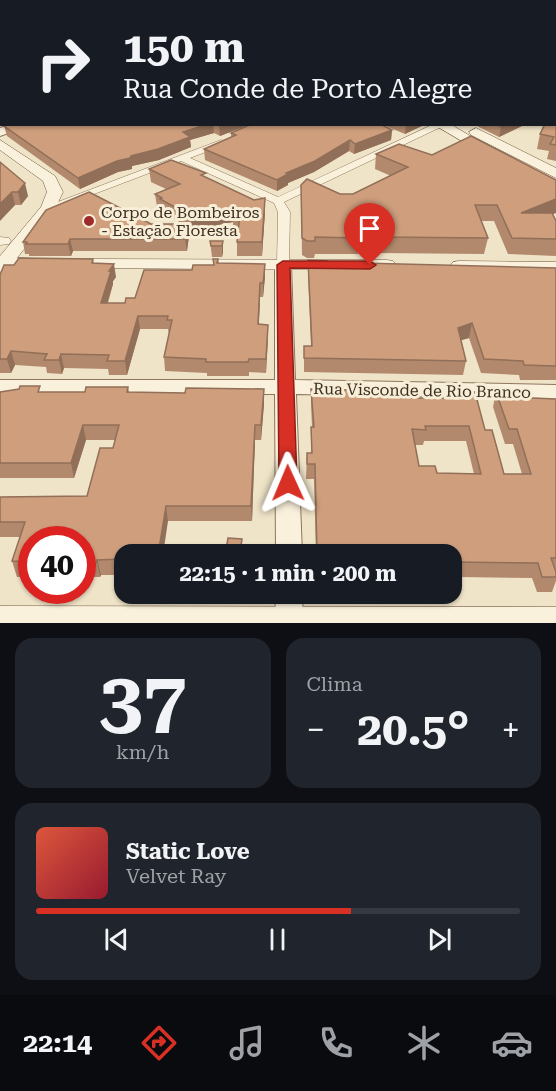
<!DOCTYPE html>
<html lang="pt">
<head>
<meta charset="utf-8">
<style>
	body { margin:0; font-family:"Roboto Serif",serif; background:#20242c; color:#f1f3f6; height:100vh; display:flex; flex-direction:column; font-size:22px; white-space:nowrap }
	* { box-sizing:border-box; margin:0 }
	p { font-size:20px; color:#9ea1a6 }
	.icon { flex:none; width:33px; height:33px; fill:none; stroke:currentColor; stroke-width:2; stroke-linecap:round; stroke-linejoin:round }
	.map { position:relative; height:623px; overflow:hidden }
	.details { display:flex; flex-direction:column; gap:15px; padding:15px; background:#0d0f14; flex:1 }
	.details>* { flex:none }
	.guide { position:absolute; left:0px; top:0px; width:556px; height:126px; box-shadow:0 2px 4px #0004; background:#171b24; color:#f1f3f6; overflow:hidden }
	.speed { position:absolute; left:18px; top:526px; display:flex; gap:12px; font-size:30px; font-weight:700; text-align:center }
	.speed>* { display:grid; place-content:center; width:78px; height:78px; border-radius:50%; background:#171b24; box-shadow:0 2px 4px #0004; line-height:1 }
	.speed .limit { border:9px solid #d22; background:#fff; color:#111 }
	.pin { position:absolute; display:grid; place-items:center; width:51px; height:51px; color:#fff; margin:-62px -26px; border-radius:50% 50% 50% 0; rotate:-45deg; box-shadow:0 0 6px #0007 }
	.pin .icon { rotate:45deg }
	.me { position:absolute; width:66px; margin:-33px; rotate:359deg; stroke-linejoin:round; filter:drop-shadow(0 0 4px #0008) }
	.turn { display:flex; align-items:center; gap:21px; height:126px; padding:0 24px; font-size:27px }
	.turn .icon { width:78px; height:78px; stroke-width:2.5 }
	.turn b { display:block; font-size:42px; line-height:51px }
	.big { font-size:45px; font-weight:700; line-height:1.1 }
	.details .widget { flex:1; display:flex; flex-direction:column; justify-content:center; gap:9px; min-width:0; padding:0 21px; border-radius:18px; background:#20242c }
	.details .dial { align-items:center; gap:0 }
	.dial b { font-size:78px; line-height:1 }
	.song { display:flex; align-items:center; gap:18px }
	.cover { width:72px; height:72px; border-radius:9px; background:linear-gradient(135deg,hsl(10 70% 55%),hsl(350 70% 35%)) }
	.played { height:6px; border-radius:3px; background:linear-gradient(90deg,#d93025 65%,#363941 65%) }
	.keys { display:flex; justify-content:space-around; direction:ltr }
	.heat { display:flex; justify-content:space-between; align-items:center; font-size:33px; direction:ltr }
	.details .tiles { flex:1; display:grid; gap:15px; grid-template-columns:1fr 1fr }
	.widget:last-child { grid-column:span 2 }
	.trip { position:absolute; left:114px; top:544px; width:348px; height:60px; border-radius:18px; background:#171b24; box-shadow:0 2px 4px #0004; font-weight:700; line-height:60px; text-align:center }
	.tab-bar { display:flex; height:96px; justify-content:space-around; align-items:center; background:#090b0e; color:#9ea1a6 }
	.tab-bar .icon { width:42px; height:42px }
	.tab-bar .active { color:#d93025 }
	.tab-bar b { font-size:27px; color:#f1f3f6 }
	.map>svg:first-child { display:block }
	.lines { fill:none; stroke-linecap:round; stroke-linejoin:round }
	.minor-casing { stroke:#8d765c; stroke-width:1 }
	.tertiary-casing { stroke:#8d765c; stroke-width:2 }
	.secondary-casing { stroke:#6f573f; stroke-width:1 }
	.minor { fill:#faf1dc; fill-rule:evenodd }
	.tertiary { fill:#faf1dc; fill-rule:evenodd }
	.secondary { fill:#faf1dc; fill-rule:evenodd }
	.wall { fill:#b2896c; fill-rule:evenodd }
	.shaded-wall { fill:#916f58 }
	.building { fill:#cf9f7d; stroke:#916f58; stroke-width:1.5; fill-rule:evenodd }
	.route { fill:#d93025; stroke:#8d1f18; stroke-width:1.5 }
	.poi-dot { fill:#9e2a2b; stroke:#f7eed8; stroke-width:2 }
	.labels { text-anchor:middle; stroke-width:6; stroke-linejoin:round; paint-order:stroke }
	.poi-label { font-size:16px; fill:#3d2e20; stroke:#f7eed8; text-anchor:start }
	.street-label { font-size:16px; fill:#3d2e20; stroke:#f7eed8 }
</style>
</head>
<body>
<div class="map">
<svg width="556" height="623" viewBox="0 0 556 623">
	<rect width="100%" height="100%" fill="#f0e4c8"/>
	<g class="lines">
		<g class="minor-casing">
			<path id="minor" d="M434,124L445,125L284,202L290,212L289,265L283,269L277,265L278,212L274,203L181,161L52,210L48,211L42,208L221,140L224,141V145L190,158L278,197Z
				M0,237L9,238L11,241L9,244L0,245Z"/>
		</g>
		<g class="tertiary-casing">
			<path id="tertiary" d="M13,124H34L0,136V128Z
				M283,260L291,265L295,380L556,385V399L296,394L302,555H276L275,394H0V380H275V265Z
				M276,594H302L303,623H275Z"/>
		</g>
		<g class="secondary-casing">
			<path id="secondary" d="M433,124H450L494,150L492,153H482Z
				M476,128L556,168V178L471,135L469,132Z
				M0,140L55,176L63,192L54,211L17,258L48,259L51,263L48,267L8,268L0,272V256L41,207L47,192L43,181L0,150Z
				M87,259L387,260L393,261L396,265L393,269L387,270L81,268L78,264L81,260Z
				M459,261L556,262V272L453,270L450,266L453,262Z
				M0,606L556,607V623H0Z"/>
		</g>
		<use href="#minor" class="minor"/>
		<use href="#tertiary" class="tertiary"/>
		<use href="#secondary" class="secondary"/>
	</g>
	<path class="wall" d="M0,0H556V121H555V2H2V20H0Z
		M8,124H251L220,136L214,133L190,140L191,147L159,160L132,166V169L118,172L80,189L7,136L4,126Z
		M381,124H426L405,134Z
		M473,124H526L499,137Z
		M556,125V161L547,159L549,151L537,149L540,134Z
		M392,130L391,140L354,154L349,151L314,172L288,183V185L277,191L205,160L204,149L231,137V133Z
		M376,154L553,214L556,221V256L508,254L494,221H481L488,238L484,254L378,253L376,237H359L358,254H315L314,258H307L302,255L301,185L340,194H353L391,176L375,169Z
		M0,162L28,196L21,205H15L5,215Z
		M149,169L207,178L265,211L262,256H237V242L238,228H233V222L192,230L188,227L189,236L187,251H73L71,256H29V254H25L23,242L151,224H183L162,212L161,210L157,207L155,194L166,189L151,182Z
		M210,241H223V252L222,257H212Z
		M93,259L94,264L116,277L113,281V284L108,303H125L192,270L213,265V259H218L219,263L265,277L263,297H260L259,324L268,325L266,373L249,372V376H207V373L165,371L164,357L169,334L168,329H140L127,375H109L108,369L64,368L62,374L47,373L46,367L15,365L11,373H0V275L14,265Z
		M308,260L328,265L556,268V380H520L519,375L481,373L469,338L461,340L466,361L463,375L304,372V346H311L308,274Z
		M128,387L129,392L185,393L264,389V404L261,440H255L252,521H168L124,555V575H101L100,577H82V540H32V577H17L12,561L20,537H0V497L87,496L113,448L115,440H86L74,478H0V479V392H85Z
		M311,389L399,398H462L463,392L485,430L504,474H522L513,444H505L493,407L496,392L510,397L556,399V581L552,592H537L532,578L459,577L455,592H452V555H316L314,479H306L307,453H311V427H312L311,404ZM424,441H466L474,474L437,473L419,466L415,445H423Z"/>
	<path class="shaded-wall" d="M2,114V124H4L0,126V115Z
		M208,124H213L214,133L190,140L191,147L159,160L132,166V169L118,172L80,189L78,178L183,132Z
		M224,124H251L220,136L219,126Z
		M406,124H426L405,134Z
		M506,124H526L499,137L501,127Z
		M392,130L391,140L354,154L355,144Z
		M350,140L349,151L314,172L288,183V185L277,191V180L286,173Z
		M25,183L28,196L21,205L18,192Z
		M12,192L15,205L0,221V204Z
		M265,198V211L262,256V242Z
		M556,199V213L517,229L521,213Z
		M233,209V222L192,230L191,216Z
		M188,224L189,236L187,251L185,239Z
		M70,239L73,251L71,256L68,244Z
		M223,241V252L222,257V246Z
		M114,264L116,277L113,281V284L103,316L101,303L109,271Z
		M265,264V277L263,297V283Z
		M260,283V297L258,338V324Z
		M138,316L140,329L127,375L125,361Z
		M472,323L469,338L455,342L458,328Z
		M268,325V338L266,373V359Z
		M11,351L15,365L11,373L7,359Z
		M61,354L64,368L62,374L59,360Z
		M264,389V404L261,440V425Z
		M83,425L86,440L74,478L71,463Z
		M255,425V440L252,521L251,506Z
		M166,506L168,521L163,555H158Z
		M97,560L101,575L100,577L97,562Z"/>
	<path class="building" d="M0,0H327L329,2H2V12H0Z
		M352,0H555V7H556V74L555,75V2H359Z
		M0,21H2V45H0Z
		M0,52H2V114L0,115Z
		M555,75L556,79V101H555Z
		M8,124H208L183,132L190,137L158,149L131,156L130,158L117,161L78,178L4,126Z
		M252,124H380L392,130L355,144L350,140L315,161L286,173L288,174L277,180L204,149L236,135L231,133Z
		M496,124H506L501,127Z
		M545,124L556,125V145L550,144L554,137L540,134Z
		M471,136L556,180V199L521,213H552L556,221V239L512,238L497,205H475L488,238L380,237L377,221H357L359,238L315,237V241H307L302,238L301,185L307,179L340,194H353L408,167L376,154L399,144L432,155Z
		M171,160L206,173L201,175L254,200L265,198L262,242H237L240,214H232L233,209L191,216L160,199L162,198L155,194L180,184L149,169Z
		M0,162L25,183L18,192H12L0,204Z
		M89,192L151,224H188L185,239H70L68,244H26L27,242H23L46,210Z
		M210,241H223L222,246H211Z
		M19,258L93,259L92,263L114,264L109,271H111L101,303H125L126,298H135L144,270H192L193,265H214L213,259H218L217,263L265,264L263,283H260L258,324L268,325L266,359H249L248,362H206V359L164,357L172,320H167L168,316H138L125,361H107L109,355L61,354L59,360H44L47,354L11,351L7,359H0V275L4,265H14Z
		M308,260L327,261L328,265H362V263L556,268V366L524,365L523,361L484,359L472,323L458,328L466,361L304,358V346H312Z
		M20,386H40L38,392H85L86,387H128L127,392L185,393L186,388L264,389L261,425H255L251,506H166L158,555H124V559L97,560V562H82V540H32V562L12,561L25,522H0V497L87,496L100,448H113L119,425H83L71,463H0V392L19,389Z
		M311,389L398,391L399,398H464L463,392H475L485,430H492L504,474H531L517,429H509L496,392L508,393L510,397L556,399V558H551L556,572V577H542L538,563L456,562L459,577H452V555H317L315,464H307V453H312L311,427H314ZM425,426H469L481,474L437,473L435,466H419L412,429L426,430Z
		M228,538L242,539L241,546H256V555H225Z"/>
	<path class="route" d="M283,261H370L376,265L370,269L290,268L297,483L294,488L288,490L282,488L279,483L277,265Z"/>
	<circle class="poi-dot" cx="89" cy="221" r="6"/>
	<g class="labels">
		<g class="poi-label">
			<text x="101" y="218">Corpo de Bombeiros<tspan x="101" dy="18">- Estação Floresta</tspan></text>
		</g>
		<g class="street-label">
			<text transform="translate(422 390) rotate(1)" y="6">Rua Visconde de Rio Branco</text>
		</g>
	</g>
</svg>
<div class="speed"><div class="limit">40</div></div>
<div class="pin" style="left:370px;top:265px;background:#d93025"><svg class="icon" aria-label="arrive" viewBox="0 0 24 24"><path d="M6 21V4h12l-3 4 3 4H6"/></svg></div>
<svg class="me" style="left:288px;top:483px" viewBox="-20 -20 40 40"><path d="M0-17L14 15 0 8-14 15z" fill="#d93025" stroke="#fff" stroke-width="4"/></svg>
<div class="trip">22:15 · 1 min · 200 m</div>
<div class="guide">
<div class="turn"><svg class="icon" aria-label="right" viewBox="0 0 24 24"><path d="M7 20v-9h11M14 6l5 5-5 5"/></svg><div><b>150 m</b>Rua Conde de Porto Alegre</div></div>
</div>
</div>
<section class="details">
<div class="tiles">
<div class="widget dial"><b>37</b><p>km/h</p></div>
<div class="widget"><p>Clima</p>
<div class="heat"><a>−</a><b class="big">20.5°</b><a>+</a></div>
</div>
<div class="widget">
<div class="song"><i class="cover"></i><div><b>Static Love</b><p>Velvet Ray</p></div></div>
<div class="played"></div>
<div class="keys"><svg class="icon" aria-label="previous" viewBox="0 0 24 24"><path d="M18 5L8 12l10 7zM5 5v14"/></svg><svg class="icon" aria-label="pause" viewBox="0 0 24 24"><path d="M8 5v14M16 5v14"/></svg><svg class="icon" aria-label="next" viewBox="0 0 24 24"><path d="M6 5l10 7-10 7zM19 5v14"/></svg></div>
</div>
</div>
</section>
<nav class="tab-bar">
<b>22:14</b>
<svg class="icon active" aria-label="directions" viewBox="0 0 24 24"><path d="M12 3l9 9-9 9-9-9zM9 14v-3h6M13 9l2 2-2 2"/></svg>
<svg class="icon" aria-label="music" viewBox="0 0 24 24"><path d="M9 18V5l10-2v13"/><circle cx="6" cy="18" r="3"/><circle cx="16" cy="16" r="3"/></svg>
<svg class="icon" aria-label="phone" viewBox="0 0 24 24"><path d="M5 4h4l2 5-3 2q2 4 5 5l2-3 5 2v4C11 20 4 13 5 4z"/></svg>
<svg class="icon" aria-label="climate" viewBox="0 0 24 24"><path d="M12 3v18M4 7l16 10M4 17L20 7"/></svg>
<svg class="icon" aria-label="car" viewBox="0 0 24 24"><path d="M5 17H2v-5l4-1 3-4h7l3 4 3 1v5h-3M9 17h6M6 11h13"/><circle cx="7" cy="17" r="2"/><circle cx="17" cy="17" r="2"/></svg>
</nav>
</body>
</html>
